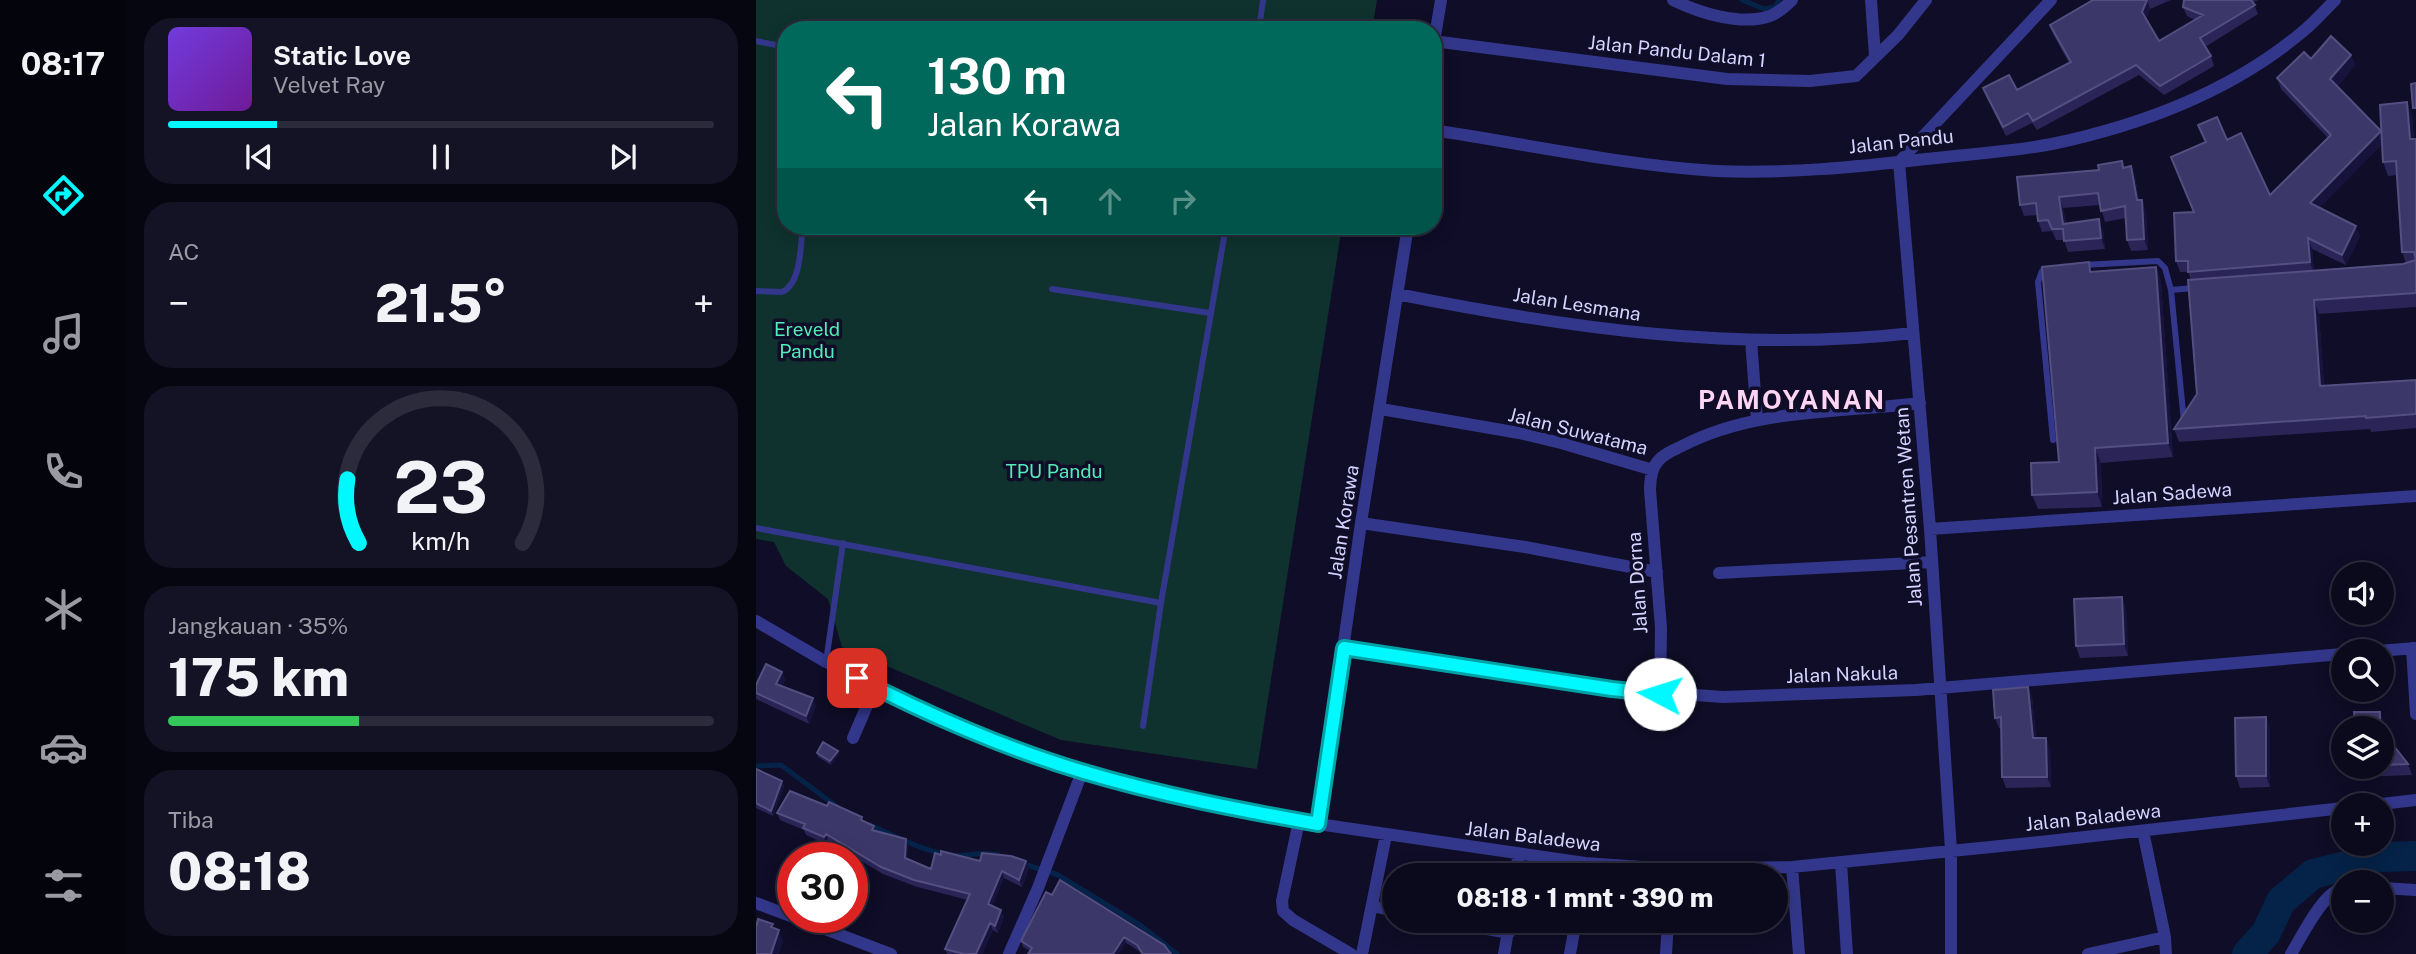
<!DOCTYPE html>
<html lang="id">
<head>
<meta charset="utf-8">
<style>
	body { margin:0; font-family:"Public Sans",sans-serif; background:#141326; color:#f1f3f6; height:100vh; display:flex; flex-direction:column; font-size:26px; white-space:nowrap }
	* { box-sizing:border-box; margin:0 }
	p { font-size:23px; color:#9a9aa4 }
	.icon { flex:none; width:38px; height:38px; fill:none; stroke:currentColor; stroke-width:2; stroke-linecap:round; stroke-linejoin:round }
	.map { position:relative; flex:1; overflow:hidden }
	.drawer { display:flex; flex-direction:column; gap:18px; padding:18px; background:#060610; width:630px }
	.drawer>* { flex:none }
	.top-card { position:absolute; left:21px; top:21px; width:665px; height:214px; border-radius:28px; box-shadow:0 4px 18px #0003,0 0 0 2px #2b2b3b; background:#00695c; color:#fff; overflow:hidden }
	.controls { position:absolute; left:1575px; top:562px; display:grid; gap:14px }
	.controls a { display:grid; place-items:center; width:63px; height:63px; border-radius:50%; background:#0b0a1d; box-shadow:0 4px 18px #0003,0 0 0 2px #2b2b3b; font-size:35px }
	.speed { position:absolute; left:21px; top:842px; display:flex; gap:14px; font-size:35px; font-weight:700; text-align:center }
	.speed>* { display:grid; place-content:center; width:91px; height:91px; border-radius:50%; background:#0b0a1d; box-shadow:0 4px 18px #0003,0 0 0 2px #2b2b3b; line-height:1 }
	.speed .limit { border:10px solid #d22; background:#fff; color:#111 }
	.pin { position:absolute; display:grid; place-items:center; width:60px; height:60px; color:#fff; margin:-30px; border-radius:14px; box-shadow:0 4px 10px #0006 }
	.me { position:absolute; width:77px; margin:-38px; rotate:275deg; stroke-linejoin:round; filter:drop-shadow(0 0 5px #0008) }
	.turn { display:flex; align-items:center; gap:24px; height:147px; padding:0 35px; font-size:32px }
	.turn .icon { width:91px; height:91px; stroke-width:2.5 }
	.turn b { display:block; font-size:49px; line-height:60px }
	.lanes { display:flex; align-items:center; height:66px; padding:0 35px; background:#0003; justify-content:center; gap:35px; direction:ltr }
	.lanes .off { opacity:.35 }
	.big { font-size:52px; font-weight:800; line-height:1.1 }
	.drawer .widget { flex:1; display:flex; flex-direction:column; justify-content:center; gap:10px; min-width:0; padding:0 24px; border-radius:28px; background:#141326 }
	.drawer .dial { align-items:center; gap:0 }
	.dial svg { height:182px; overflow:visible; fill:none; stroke:#2b2b3b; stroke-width:7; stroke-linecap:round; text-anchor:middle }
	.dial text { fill:#f1f3f6; stroke:none }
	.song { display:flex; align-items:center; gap:21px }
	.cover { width:84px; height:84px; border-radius:10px; background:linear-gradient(135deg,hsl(260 70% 55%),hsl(280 70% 35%)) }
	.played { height:7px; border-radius:4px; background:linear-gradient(90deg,#00f9fe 20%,#2b2b3b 20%) }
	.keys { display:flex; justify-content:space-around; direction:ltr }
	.heat { display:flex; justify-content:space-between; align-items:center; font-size:38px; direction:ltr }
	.charge { height:10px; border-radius:5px; background:linear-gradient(90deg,#34c759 35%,#2b2b3b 0) }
	.trip { position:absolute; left:626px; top:863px; width:406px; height:70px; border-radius:35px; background:#0b0a1d; box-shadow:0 4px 18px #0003,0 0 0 2px #2b2b3b; font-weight:800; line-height:70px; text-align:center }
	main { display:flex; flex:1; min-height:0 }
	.tab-bar { display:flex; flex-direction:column; width:126px; justify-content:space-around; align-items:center; background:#04040c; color:#9a9aa4 }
	.tab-bar .icon { width:49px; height:49px }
	.tab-bar .active { color:#00f9fe }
	.tab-bar b { font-size:32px; color:#f1f3f6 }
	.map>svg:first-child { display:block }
	.green { fill:#0f322e }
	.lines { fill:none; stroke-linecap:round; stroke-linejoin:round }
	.stream { stroke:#052348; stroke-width:5 }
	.river { stroke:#052348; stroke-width:30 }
	.service { stroke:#33378b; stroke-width:6 }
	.minor { stroke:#33378b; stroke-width:12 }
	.wall { fill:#2a2457; fill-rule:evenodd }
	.shaded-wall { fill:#17133c }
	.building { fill:#3c3769; stroke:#544f80; stroke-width:2 }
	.route-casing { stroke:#00a2a5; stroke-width:18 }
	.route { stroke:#00f9fe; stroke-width:12 }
	.labels { text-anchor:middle; stroke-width:7; stroke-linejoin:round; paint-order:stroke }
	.street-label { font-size:19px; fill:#d5d3ff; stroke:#0f0d27 }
	.park-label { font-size:19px; fill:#53ebb9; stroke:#0f0d27 }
	.district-label { font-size:26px; font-weight:bold; letter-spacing:2px; fill:#ffd5f3; stroke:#0f0d27 }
</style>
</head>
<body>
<main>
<nav class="tab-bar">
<b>08:17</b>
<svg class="icon active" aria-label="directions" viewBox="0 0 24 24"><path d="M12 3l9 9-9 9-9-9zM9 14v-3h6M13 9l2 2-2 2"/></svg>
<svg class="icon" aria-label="music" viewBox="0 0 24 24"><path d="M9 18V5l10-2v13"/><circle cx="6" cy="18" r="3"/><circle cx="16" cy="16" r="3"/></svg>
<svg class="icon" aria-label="phone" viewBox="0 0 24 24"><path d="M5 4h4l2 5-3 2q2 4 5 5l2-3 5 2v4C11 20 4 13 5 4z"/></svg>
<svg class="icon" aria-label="climate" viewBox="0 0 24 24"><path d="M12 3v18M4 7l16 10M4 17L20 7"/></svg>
<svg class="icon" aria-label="car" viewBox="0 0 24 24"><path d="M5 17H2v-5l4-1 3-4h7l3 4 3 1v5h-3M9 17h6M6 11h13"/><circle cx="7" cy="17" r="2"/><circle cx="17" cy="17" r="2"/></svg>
<svg class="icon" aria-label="filters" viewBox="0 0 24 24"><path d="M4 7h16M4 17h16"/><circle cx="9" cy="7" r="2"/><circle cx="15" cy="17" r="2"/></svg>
</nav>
<section class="drawer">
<div class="widget">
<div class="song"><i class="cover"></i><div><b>Static Love</b><p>Velvet Ray</p></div></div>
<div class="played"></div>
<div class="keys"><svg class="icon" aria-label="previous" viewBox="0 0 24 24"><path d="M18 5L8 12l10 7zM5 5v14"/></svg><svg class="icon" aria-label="pause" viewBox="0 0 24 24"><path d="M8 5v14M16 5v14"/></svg><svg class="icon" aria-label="next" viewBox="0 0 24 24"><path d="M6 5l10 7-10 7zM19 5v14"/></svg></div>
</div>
<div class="widget"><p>AC</p>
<div class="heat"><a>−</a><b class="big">21.5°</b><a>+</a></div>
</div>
<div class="widget dial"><svg viewBox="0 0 100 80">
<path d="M14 69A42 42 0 1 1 86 69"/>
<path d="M14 69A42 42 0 0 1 9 41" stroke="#00f9fe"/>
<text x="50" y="56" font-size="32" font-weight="700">23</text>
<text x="50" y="72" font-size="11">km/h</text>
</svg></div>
<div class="widget"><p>Jangkauan · 35%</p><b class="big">175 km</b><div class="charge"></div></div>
<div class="widget"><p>Tiba</p><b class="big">08:18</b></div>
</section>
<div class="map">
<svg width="1660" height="954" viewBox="0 0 1660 954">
	<rect width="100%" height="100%" fill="#0f0d27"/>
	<path class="green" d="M0,0H621L616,30H30V226H586L501,769L305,740L86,647L72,599L30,566L18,542L0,539Z"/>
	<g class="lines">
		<path class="stream" d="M986,0L1008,9L1019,7L1023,0
			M0,766L25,765L84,809
			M114,825C139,836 165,850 192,855C208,858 226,850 242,855
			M268,864L302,875L384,925L421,954"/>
		<path class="river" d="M1491,954L1510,933L1525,901L1557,874L1625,857L1660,856"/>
		<path class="service" d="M503,30L507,0
			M0,41L30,47
			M1327,265L1402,261L1409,268L1415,290L1428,422
			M1292,270L1286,271L1282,282L1297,440
			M296,289L454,313
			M1415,290L1438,288
			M0,291L26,292C46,283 44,245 47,226
			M0,528L405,603
			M70,662L87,543
			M387,726L405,603L470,226"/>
		<path class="minor" d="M917,0C944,13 984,26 1014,16C1022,13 1030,6 1036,0
			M1115,0L1119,56
			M677,41L971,79L1054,81L1100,76L1142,35L1170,0
			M677,48L685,0
			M677,130C769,144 867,165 960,171C1030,174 1101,167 1170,159C1212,154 1255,152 1296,144C1386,125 1474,92 1545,33C1557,24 1568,11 1579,0
			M1143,162L1174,529L1195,850V954
			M1143,162L1295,0
			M641,294C811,328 984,353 1157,333
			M995,340L1001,420
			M625,409L763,433L805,443L897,470
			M605,523L769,547L901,572
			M1174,529L1660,496
			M963,573L1176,562
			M0,621L70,662L130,693L244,742L326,772L462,806L562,824L829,863L914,869L1036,867L1284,842L1587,808
			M588,648L856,689L967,697L1160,690L1587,654
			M1656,648L1660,714
			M1622,651L1660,648
			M904,694L905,628L894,490C894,480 895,468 903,460C909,453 918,450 926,446C998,408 1084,413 1164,403
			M97,738L119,687
			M1617,805L1660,800
			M543,821L526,901L527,911L537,920L595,954
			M562,824L605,523L652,226
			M1387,831L1409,937L1410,954
			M1085,863L1091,954
			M1036,867L1043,954
			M761,875L762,854
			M1626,888L1660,890
			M0,903L37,917
			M616,906L639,911
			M37,917L135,954
			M682,920L753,933
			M253,954L282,888L326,772
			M606,954L630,835
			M748,954L754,920
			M814,954L820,920
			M910,954L912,920
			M1332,954L1409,937
			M1535,954C1546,936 1567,892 1587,888"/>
	</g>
	<path class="wall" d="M1337,0H1415L1394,9L1390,19L1403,41L1439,20L1431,16L1427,7L1428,0H1503L1497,2L1502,14L1449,47L1455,56L1458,66L1408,95L1383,75L1281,130L1276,123L1250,136L1231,98L1227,88L1261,90L1313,63L1297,34L1294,25Z
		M1595,55L1599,65L1581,87L1625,131L1651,102L1656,116L1658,139H1660V307L1563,314L1568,386L1660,380V428L1615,432L1614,429L1423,442L1418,429L1441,394L1435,280L1432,272H1424L1420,261L1438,212L1415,157L1471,140L1514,195L1572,138L1525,89L1521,78L1555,59ZM1626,144L1627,162L1632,176L1641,175L1646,252L1650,263L1558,271L1556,249L1590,265L1604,236L1563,208Z
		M1366,161L1368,167L1375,166L1379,177L1383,200L1390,211L1392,250L1375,251L1371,240L1370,218L1349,222L1344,205L1307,208L1310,223L1347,230L1349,249L1312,252L1308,240H1300L1296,231L1286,232L1282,221V215L1268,216L1264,205Z
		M1400,267L1405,282L1417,457L1345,463L1346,507L1282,509L1276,495L1303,462L1336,272Z
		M1370,609L1372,656L1324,658L1320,646Z
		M26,672L29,680L26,686L60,706L53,724L0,699V685Z
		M1272,687L1276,697L1280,738L1294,748L1295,787L1250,788L1246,777V728H1243L1239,718Z
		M1510,717L1514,729V787L1484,788L1480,776Z
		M1628,723V742L1652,764L1656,775L1604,777L1600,766H1626V728Z
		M82,751L83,754L75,765L62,757L61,753Z
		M0,769L26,781L28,787L17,816L0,808Z
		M21,813L107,821L119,831L152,846L151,859L175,869L224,861L273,868L266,887L248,878L236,906L245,910L248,917L242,933L237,930L226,954H191L189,949L212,900L161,887L127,874L72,841L70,844L50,835L48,830L24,820Z
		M290,892L415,954H385L383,951L370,943L274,951L267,947L265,941Z"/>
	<path class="shaded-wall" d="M1391,0L1394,9L1389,22L1386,12Z
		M1595,55L1599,65L1578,90L1574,79Z
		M1651,102L1656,116L1659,153L1654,139Z
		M1625,131L1629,141L1558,214L1554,203Z
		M1375,166L1379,177L1385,211L1381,200Z
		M1303,197L1307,208L1311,235L1307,224Z
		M1386,200L1390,211L1392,250L1388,239Z
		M1343,219L1347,230L1349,249L1345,238Z
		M1600,226L1604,236L1590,265L1586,255Z
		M1552,238L1556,249L1558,273L1554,262Z
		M1400,267L1405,282L1417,457L1412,443Z
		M1558,300L1563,314L1569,400L1564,386Z
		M1339,448L1345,463L1346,507L1341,492Z
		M1366,597L1370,609L1372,656L1368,644Z
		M26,672L29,680L23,692L20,684Z
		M1272,687L1276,697L1281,749L1277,738Z
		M57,698L60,706L53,724L50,716Z
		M1624,712L1628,723L1629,755L1626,747V728H1624Z
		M1510,717L1514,729V787L1510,776Z
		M1290,738L1294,748L1295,787L1291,777Z
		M82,751L83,754L75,765L74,761Z
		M26,781L28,787L17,816L15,811Z
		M70,834L72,841L70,844L68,837Z
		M150,839L152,846L151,865L149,858Z
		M270,861L273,868L266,887L263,880Z
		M246,871L248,878L234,911L232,904Z
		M245,910L248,917L242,933L239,926Z
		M234,923L237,930L226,954H220Z
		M23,930L27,941L23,954H15Z
		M368,937L370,943L363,954H357Z"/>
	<path class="building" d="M1337,0H1391L1386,12L1403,41L1447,15L1427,7L1428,0H1495L1499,5L1444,38L1455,56L1404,86L1380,65L1277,121L1272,113L1247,127L1227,88L1253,75L1261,90L1315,62L1294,25Z
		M1575,36L1595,55L1574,79L1625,131L1554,203L1600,226L1586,255L1552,238L1554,262L1432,272V261H1420L1418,213L1438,212L1415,157L1450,142L1442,125L1461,117L1471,140L1485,133L1514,195L1575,135L1521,78L1548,52L1555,59Z
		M1660,83V108H1657L1655,84Z
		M1651,102L1654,139H1660V293L1558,300L1564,386L1660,380V414L1610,418V416L1418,429L1441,394L1432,280L1647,264L1660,260L1658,252H1646L1640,161L1627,162L1624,105Z
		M1366,161L1367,168L1375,166L1381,200H1386L1388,239L1371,240L1369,206L1345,211L1342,193L1303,197L1307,224L1343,219L1345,238L1308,241L1307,229H1296L1292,220L1282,221L1280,203L1264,205L1261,177L1343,170L1342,165Z
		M1333,262L1334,272L1400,267L1412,443L1339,448L1341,492L1276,495L1275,463L1303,462L1286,267Z
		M1366,597L1368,644L1320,646L1318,599Z
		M10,664L26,672L20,684L57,698L50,716L0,693V685Z
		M1272,687L1277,738H1290L1291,777H1246L1245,717L1239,718L1237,690Z
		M1598,712H1624V728H1599Z
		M1510,717V776H1480L1479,718Z
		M1634,741L1652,764L1626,765V743Z
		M67,742L82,751L74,761L61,753Z
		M0,769L26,781L15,811L0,803Z
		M34,791L71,806L73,802L106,817L105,820L118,826L116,830L150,839L149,858L175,869L179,853L185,855V851L224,861L226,853L255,856L270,861L263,880L246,871L232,904L245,910L239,926L234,923L220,954H208L189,949L214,894L158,880L125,867L70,834L68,837L47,828L49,824L21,813Z
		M304,880L408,945L415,954H387L381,945L368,937L357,954H272L276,948L265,941L290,892L296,895Z
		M2,919L17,924L15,927L23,930L15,954H0V923L1,924Z"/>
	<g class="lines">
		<g class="route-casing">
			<path id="route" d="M101,678C170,714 253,750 328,772C405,795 484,810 562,824L588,648L856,689L904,694"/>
		</g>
		<use href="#route" class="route"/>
	</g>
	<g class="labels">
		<g class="street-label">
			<text transform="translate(921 51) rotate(6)" y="7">Jalan Pandu Dalam 1</text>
			<text transform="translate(1145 141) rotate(-6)" y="7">Jalan Pandu</text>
			<text transform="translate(821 304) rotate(9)" y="7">Jalan Lesmana</text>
			<text transform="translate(822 431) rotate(14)" y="7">Jalan Suwatama</text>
			<text transform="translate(1416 493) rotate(-4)" y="7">Jalan Sadewa</text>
			<text transform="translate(1152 507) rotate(-94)" y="7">Jalan Pesantren Wetan</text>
			<text transform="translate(587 522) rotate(-81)" y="7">Jalan Korawa</text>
			<text transform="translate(881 583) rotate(-94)" y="7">Jalan Dorna</text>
			<text transform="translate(1086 674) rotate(-2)" y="7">Jalan Nakula</text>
			<text transform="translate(1337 817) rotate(-6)" y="7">Jalan Baladewa</text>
			<text transform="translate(777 836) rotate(7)" y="7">Jalan Baladewa</text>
		</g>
		<g class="park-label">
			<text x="51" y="336">Ereveld<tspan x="51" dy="22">Pandu</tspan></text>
			<text x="298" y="478">TPU Pandu</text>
		</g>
		<g class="district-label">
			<text x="1036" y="409">PAMOYANAN</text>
		</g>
	</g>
</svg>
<div class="controls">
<a><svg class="icon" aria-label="sound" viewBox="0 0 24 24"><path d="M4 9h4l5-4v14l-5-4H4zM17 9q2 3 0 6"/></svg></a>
<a><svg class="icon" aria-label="search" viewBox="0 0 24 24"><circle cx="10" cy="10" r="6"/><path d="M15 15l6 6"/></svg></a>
<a><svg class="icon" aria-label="layers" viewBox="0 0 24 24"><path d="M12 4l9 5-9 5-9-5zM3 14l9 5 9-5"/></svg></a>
<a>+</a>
<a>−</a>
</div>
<div class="speed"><div class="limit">30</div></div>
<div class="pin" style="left:101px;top:678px;background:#d93025"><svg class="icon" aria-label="arrive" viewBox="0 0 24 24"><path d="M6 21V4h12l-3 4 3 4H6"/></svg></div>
<svg class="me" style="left:904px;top:694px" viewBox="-20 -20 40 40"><circle r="19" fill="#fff"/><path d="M0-13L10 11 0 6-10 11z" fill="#00f9fe"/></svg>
<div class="trip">08:18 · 1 mnt · 390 m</div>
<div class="top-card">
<div class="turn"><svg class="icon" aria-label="left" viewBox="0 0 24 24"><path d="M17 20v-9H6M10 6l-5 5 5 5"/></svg><div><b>130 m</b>Jalan Korawa</div></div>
<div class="lanes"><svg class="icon" aria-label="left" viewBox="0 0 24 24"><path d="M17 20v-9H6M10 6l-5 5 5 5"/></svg><svg class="icon off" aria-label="ahead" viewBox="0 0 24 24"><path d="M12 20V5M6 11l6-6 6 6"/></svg><svg class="icon off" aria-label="right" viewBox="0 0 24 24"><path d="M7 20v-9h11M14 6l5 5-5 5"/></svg></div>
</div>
</div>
</main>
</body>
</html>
